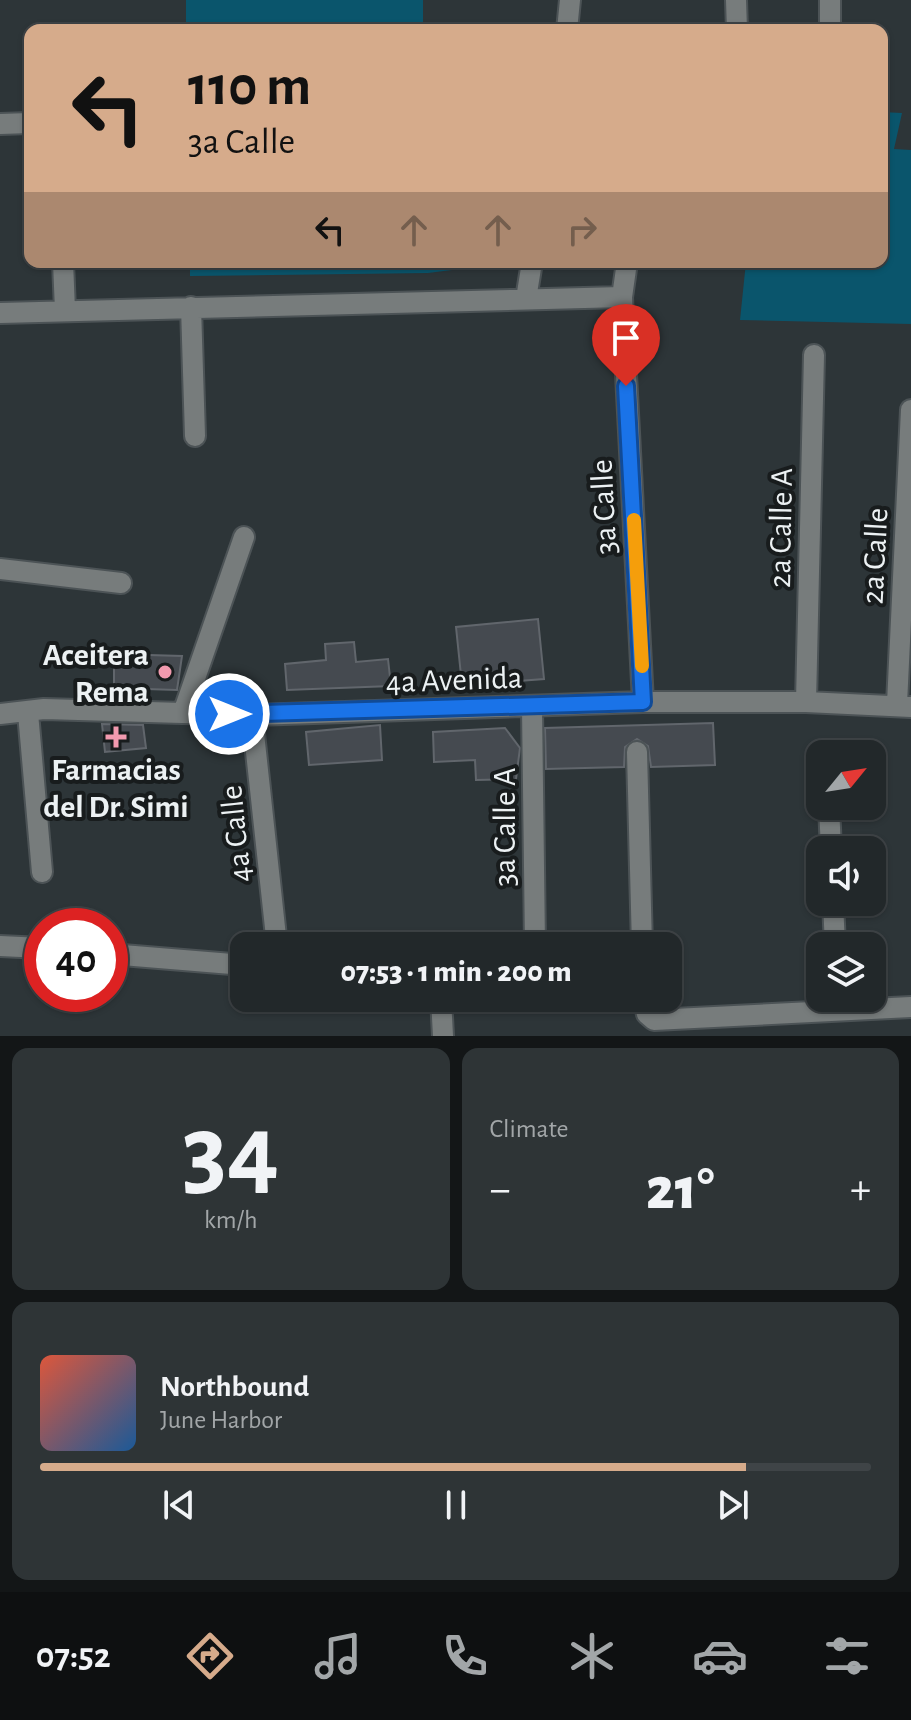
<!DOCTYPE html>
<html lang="en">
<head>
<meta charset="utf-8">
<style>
	body { margin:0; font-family:"Alegreya Sans",sans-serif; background:#2e3436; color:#f1f3f6; height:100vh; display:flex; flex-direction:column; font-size:30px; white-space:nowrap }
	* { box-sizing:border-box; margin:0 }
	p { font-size:26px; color:#a2a6a8 }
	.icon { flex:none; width:44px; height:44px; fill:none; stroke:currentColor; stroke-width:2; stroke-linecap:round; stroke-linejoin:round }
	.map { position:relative; height:1036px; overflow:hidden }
	.drawer { display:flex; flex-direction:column; gap:12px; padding:12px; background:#131617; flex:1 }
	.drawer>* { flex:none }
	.top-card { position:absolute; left:24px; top:24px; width:864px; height:244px; border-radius:16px; box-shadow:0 2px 6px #0004,0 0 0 2px #3f4447; background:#d6ab8b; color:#111; overflow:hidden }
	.needle { width:52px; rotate:60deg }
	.tools { position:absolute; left:806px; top:740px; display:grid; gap:16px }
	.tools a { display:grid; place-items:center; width:80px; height:80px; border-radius:16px; background:#22282a; box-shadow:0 2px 6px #0004,0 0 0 2px #3f4447; font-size:40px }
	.speed { position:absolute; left:24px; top:908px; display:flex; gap:16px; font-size:40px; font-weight:700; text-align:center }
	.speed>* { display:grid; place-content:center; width:104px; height:104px; border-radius:50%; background:#22282a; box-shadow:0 2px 6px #0004,0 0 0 2px #3f4447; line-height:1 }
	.speed .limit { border:12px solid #d22; background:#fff; color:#111 }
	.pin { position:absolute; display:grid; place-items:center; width:68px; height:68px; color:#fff; margin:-82px -34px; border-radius:50% 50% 50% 0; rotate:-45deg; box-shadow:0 0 8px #0007 }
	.pin .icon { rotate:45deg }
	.me { position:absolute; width:88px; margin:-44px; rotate:90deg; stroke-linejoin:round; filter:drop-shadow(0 0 6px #0008) }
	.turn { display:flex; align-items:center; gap:28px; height:168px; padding:0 32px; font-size:36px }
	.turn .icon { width:104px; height:104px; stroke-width:2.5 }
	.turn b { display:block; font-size:56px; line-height:68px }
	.lanes { display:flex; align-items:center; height:76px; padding:0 32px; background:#0003; justify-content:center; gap:40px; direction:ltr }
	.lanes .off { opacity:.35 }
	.big { font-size:60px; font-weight:800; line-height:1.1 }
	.drawer .widget { flex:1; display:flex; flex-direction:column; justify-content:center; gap:12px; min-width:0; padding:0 28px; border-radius:16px; background:#2e3436 }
	.drawer .dial { align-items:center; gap:0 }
	.dial b { font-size:104px; line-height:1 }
	.song { display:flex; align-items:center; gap:24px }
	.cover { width:96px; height:96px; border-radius:12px; background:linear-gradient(135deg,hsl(10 70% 55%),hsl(210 70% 35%)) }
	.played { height:8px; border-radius:4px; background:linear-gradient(90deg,#d6ab8b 85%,#3f4447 85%) }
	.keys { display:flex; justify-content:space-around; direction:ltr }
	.heat { display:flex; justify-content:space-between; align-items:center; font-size:44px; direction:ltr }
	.drawer .tiles { flex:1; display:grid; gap:12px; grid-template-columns:1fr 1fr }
	.widget:last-child { grid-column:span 2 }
	.trip { position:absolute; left:230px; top:932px; width:452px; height:80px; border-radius:16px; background:#22282a; box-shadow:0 2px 6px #0004,0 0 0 2px #3f4447; font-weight:800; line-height:80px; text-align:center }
	.tabs { display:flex; height:128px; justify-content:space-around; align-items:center; background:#0e1011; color:#a2a6a8 }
	.tabs .icon { width:56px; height:56px }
	.tabs .current { color:#d6ab8b }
	.tabs b { font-size:36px; color:#f1f3f6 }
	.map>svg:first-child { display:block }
	.green { fill:#0a556c }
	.building { fill:#454a50; stroke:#61666c; stroke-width:2 }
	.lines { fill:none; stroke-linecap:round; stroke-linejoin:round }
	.minor-casing { stroke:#4c5356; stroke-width:24 }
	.minor { stroke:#777c7c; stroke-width:20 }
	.route-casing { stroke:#114b97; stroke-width:20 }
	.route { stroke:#1a73e8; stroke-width:14 }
	.slow { stroke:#f59e0b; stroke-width:14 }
	.poi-dot { fill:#f29aaf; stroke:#181c1d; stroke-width:3 }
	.labels { text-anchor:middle; stroke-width:8; stroke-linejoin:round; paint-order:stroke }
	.street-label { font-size:32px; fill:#ecf1f3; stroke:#181c1d }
	.poi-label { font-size:32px; font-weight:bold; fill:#ecf1f3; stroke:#181c1d; text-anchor:end }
</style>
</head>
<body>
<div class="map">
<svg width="911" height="1036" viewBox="0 0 911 1036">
	<rect width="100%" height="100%" fill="#2d3538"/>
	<path class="green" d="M186,0H423V30H186Z
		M882,112L902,113L894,149L911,150V324L740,320L746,262H882Z
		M190,262H515L428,273L190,276Z"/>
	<path class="building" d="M538,619L544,679L462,685L456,627Z
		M354,642L356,662L388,659L391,686L287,690L285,664L326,660L325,644Z
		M114,654L182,656L177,690L114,688Z
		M713,723L715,765L651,767L648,746L637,739L625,747L624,767L546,769L545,728Z
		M102,724L143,725L146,748L105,752Z
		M380,725L382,760L309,765L306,732Z
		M505,728L520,748L516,779L476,780L475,760L434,762L433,732Z"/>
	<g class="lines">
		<g class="minor-casing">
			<path id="minor" d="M736,0L737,30
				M830,0V30
				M567,30L570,0
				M0,124L30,123
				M63,262L65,310
				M627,262L622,297L643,702
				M526,299L532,262
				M191,307L195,436
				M0,313L622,297
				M0,569L121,583
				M806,702L814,355
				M897,704L911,410
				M532,707L535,946
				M28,713L42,872
				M183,713L244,537
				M0,714L44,709L252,715L643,702H806L911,707
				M252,715L277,946
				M637,752L642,946
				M829,806L831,850
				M833,902L835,946
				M0,946L42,948
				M110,954L244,965
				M441,998L443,1036
				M643,998L647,1014L654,1020L911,1007"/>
		</g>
		<use href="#minor" class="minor"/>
	</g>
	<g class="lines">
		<g class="route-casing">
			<path id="route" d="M229,714L643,702L626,386"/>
		</g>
		<use href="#route" class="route"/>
		<path class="slow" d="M634,520L642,666"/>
	</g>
	<g class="poi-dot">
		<circle cx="165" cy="672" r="8"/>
		<path d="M112 725h8v8h8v8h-8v8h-8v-8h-8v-8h8z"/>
	</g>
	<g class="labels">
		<g class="street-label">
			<text transform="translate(603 507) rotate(-93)" y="11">3a Calle</text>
			<text transform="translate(780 528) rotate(-89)" y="11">2a Calle A</text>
			<text transform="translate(874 556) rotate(-87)" y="11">2a Calle</text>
			<text transform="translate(454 679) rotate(-2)" y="11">4a Avenida</text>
			<text transform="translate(504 827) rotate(-90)" y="11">3a Calle A</text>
			<text transform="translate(235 834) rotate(-96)" y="11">4a Calle</text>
		</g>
		<g class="poi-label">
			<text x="149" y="665">Aceitera<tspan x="149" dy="37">Rema</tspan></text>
			<text x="116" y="780" text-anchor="middle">Farmacias<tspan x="116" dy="37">del Dr. Simi</tspan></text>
		</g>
	</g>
</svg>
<div class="tools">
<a><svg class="needle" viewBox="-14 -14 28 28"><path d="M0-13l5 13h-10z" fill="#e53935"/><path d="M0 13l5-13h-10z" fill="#a2a6a8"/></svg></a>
<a><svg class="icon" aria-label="sound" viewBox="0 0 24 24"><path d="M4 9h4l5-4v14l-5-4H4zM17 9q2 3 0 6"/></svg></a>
<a><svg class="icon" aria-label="layers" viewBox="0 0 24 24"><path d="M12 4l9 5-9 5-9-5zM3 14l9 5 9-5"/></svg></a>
</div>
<div class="speed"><div class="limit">40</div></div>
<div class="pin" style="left:626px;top:386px;background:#d93025"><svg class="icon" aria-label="arrive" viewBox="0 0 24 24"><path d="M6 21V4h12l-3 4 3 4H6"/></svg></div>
<svg class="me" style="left:229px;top:714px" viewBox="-20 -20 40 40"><circle r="17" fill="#1a73e8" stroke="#fff" stroke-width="3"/><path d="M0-11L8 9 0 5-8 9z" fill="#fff"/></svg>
<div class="trip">07:53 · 1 min · 200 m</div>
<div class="top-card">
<div class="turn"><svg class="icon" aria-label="left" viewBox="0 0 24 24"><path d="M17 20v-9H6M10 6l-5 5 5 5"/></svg><div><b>110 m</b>3a Calle</div></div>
<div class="lanes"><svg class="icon" aria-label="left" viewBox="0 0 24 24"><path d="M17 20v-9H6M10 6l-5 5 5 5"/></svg><svg class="icon off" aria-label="ahead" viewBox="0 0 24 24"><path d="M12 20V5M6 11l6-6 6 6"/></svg><svg class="icon off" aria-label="ahead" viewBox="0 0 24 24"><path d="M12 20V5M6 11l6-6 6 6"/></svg><svg class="icon off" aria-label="right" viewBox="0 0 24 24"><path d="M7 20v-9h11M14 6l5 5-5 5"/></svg></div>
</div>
</div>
<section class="drawer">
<div class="tiles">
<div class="widget dial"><b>34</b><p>km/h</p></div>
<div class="widget"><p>Climate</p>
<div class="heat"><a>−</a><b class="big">21°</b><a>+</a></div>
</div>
<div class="widget">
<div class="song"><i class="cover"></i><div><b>Northbound</b><p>June Harbor</p></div></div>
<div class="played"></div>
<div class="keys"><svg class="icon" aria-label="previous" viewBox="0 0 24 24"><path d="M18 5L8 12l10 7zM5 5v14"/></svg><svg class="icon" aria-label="pause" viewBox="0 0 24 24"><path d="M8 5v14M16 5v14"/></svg><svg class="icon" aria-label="next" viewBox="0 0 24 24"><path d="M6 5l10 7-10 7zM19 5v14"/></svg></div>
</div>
</div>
</section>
<nav class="tabs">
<b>07:52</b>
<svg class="icon current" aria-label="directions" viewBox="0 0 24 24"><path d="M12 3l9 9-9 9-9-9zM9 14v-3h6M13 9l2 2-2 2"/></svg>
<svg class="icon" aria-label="music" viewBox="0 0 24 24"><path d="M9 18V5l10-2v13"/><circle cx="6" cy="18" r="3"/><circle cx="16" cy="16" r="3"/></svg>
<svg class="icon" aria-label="phone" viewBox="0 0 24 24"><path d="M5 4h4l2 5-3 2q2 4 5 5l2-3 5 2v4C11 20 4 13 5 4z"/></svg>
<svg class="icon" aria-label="climate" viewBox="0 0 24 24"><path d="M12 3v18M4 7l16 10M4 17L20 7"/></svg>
<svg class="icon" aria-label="car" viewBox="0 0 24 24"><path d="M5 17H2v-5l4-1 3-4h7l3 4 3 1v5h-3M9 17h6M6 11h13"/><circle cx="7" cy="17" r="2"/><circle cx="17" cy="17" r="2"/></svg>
<svg class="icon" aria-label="filters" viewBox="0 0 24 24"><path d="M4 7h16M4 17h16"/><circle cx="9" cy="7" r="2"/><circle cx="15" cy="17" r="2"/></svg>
</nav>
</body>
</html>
